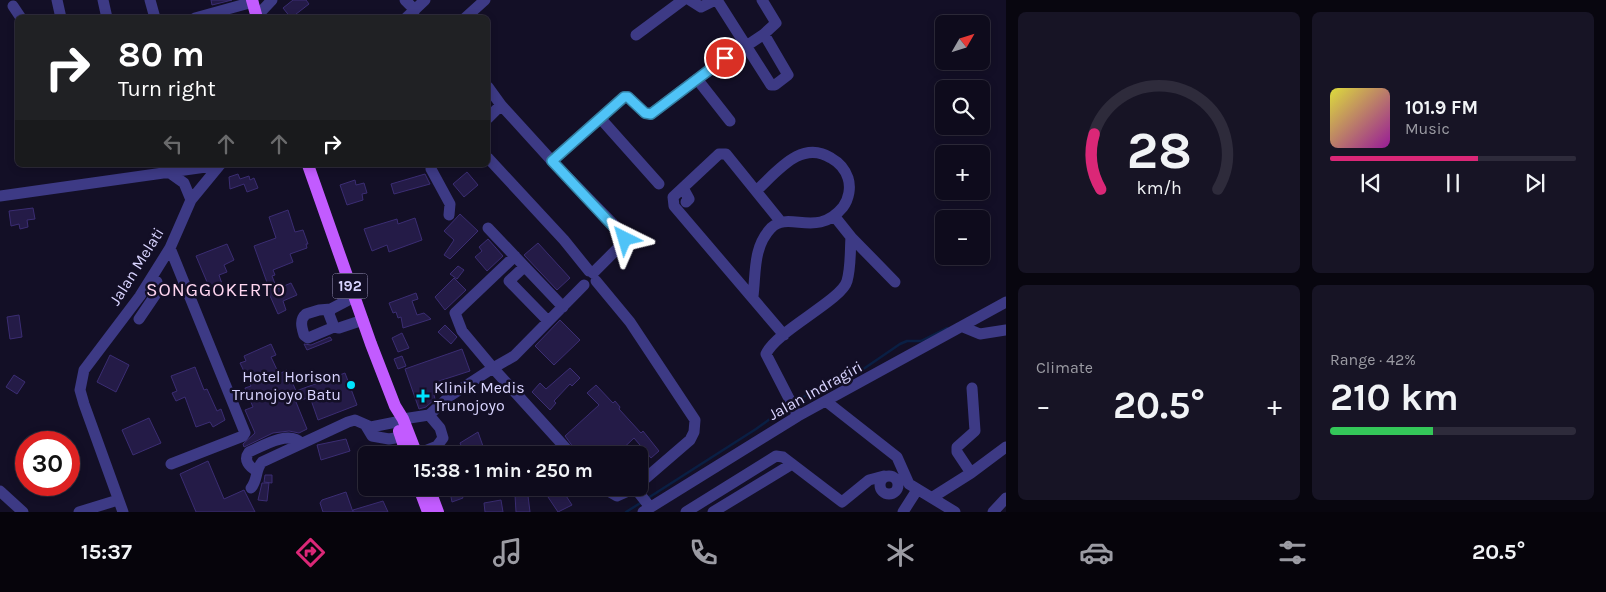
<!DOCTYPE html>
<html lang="en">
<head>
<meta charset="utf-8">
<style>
	body { margin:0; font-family:Karla,sans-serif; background:#171425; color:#f1f3f6; height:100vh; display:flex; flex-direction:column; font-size:19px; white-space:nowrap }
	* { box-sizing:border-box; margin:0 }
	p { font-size:16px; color:#9b9ba3 }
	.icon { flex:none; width:28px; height:28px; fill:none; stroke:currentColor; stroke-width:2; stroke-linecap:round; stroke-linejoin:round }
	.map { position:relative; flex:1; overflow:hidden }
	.details { display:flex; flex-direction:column; gap:12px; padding:12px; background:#08060f; width:600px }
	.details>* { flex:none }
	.hud { position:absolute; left:15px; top:15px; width:475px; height:152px; border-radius:8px; box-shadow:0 2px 8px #0003,0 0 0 1px #2e2b3b; background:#202124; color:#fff; overflow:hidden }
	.needle { width:32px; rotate:51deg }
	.fabs { position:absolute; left:935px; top:15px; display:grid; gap:10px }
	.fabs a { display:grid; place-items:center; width:55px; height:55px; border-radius:8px; background:#0e0b1c; box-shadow:0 2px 8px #0003,0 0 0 1px #2e2b3b; font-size:25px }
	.speed { position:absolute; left:15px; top:431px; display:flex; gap:10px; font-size:25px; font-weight:700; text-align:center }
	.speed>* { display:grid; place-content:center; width:65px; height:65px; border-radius:50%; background:#0e0b1c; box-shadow:0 2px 8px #0003,0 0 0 1px #2e2b3b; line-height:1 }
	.speed .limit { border:8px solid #d22; background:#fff; color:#111 }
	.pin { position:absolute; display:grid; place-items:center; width:42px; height:42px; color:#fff; margin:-21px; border:2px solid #fff; border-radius:50%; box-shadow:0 1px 5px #0007 }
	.me { position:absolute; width:55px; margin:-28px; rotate:320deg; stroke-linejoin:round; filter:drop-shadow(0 0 4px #0008) }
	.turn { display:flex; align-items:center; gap:18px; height:105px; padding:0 20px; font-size:22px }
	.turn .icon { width:65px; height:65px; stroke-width:2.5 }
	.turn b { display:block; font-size:35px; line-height:42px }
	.lanes { display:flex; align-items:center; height:48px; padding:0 20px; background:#0003; justify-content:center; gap:25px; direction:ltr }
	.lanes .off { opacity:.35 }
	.big { font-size:38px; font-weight:700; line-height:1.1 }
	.details .tile { flex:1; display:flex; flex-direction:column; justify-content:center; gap:8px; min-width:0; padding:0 18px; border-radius:8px; background:#171425 }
	.details .dial { align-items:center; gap:0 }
	.dial svg { height:130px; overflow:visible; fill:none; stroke:#2e2b3b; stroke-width:7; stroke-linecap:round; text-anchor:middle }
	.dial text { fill:#f1f3f6; stroke:none }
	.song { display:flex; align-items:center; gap:15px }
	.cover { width:60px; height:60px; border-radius:8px; background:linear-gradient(135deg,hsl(60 70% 55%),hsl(300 70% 35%)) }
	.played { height:5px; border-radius:2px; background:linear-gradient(90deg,#db2777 60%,#2e2b3b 60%) }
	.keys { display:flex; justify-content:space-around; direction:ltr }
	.heat { display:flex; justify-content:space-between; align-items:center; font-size:28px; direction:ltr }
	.charge { height:8px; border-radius:4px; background:linear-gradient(90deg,#34c759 42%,#2e2b3b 0) }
	.details .tiles { flex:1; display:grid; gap:12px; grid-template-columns:repeat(2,1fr) }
	.trip { position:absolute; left:358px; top:446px; width:290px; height:50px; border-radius:8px; background:#0e0b1c; box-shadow:0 2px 8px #0003,0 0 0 1px #2e2b3b; font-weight:700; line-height:50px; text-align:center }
	.dock { display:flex; height:80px; justify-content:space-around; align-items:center; background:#06040b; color:#9b9ba3 }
	.dock .icon { width:35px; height:35px }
	.dock .current { color:#db2777 }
	.dock b { font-size:22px; color:#f1f3f6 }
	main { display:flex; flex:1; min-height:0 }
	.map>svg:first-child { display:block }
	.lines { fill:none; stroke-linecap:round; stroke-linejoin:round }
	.stream { stroke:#0a1f44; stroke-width:2.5 }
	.building { fill:#241b47; stroke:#3b2d73 }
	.minor { stroke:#3d3a85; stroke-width:11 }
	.major { stroke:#c25bff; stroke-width:12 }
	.route-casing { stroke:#337fa1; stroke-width:12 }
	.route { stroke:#4fc3f7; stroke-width:9 }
	.poi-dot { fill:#00e5ff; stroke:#130f26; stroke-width:2 }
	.labels { text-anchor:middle; stroke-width:5; stroke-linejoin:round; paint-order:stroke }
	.shield { fill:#130f26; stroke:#9e99be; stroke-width:1 }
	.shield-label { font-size:15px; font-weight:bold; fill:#d9d4ff }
	.street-label { font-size:16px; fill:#d9d4ff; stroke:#130f26 }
	.poi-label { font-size:16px; fill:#d9d4ff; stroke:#130f26; text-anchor:end }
	.quarter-label { font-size:19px; letter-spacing:1px; fill:#ffd6f0; stroke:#130f26 }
</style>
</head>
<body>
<main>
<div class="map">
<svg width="1006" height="512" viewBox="0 0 1006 512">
	<rect width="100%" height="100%" fill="#130f26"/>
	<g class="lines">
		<path class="stream" d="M795,402L834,379L859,372L900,344L907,341H921L947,328
			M648,498L756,429L788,406
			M626,512L642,502"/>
	</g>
	<path class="building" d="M211,0H232L212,5Z
		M293,0H306L309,4L291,18L283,8Z
		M467,172L478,185L464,197L453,184Z
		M238,174L240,179L249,176L250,180L254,178L258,188L247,192L244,184L230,189L229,177Z
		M425,174L430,184L394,194L391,184Z
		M355,180L356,185L364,183L367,193L362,194L363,200L347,205L340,185Z
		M33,208L35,219L27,220L28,227L20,229L19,224L11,226L9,211Z
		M288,210L295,232L303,230L308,244H306L307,248L290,254L293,262L273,270L275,275L272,276L277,289L291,283L297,295L283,301L286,310L278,314L267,289L269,288L254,246L276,238L269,217Z
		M460,214L478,231L450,259L444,255L454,240L444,231Z
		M415,218L422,240L389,252L387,245L372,251L364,229L397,219L398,224Z
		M488,239L503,256L487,271L475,257L482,251L479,247Z
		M538,243L570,278L557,290L524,255Z
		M227,244L234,260L224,265L227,272L219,275L222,284L210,289L196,256Z
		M458,266L464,270L457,279L450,274Z
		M454,278L466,290L445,310L435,297Z
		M416,293L418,299L412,301L417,315L424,313L431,319L403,328L401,317L398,318L396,312L393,313L389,303Z
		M19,315L22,337L10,339L7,317Z
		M560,320L580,340L554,365L535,346Z
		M445,325L457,337L451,344L438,332Z
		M402,333L409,348L398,352L392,338Z
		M330,337L332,340L307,350L304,344L311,345Z
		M271,344L276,355L271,357L279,374L287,370L296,391L345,373L357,405L318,420L310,397L296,402L307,429L299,433L289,431L273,433L244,447L243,444L255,433L245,410L253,407L245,388L251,386L240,363L246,361L244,356Z
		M462,349L470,371L439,381L443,392L434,395L435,399L426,407L419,409L405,369Z
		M110,355L129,365L116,392L97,382Z
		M402,356L406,366L398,369L394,359Z
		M195,367L204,390L207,389L217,411L221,409L225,420L213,427L210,422L196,427L185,397L176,401L172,393L177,391L171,376Z
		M570,368L580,378L572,386L570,384L554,401L556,403L550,410L532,392L540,383L546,389Z
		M14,375L25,382L17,394L6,387Z
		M596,385L613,403L615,401L620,407L619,409L641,433L643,431L659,451L651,458L634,438L616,455H579L565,436L599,405L587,393Z
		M149,418L161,443L133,455L122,430Z
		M478,432L484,449L465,455L460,443Z
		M346,439L350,451L321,460L317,445Z
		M208,461L224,499L244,490L255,512H196L180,474Z
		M265,475H272V483L264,482Z
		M262,483H269L267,501L258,500Z
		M459,488L463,498L452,502L450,492Z
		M509,488H527L530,512H516L515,495H510Z
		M542,488H561L572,505L558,512Z
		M346,492L353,512H323L320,503L322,500Z
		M501,500L503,512H485L484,503Z
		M383,501L388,512H354L353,510Z"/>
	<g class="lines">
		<path class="minor" d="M57,0L61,18
			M103,0L107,18
			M150,0L155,18
			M405,0L415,10
			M690,0L701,7L715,0
			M717,0L771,85H775L788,75L764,34L776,23L762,0
			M13,6L21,18
			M257,16L272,0
			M195,18L253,2
			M406,18L425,0
			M465,18L485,0
			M636,35L683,0
			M697,79L730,121
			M488,87L501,105
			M488,118L501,105L552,161
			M601,119L659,184
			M488,158L564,240L589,271
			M431,169L450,204L449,215
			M170,173L184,183L191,200
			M683,188L689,199L686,202
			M0,196L220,165
			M781,222L726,154H719L673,197L674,206L784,335
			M488,228L563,307
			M851,237L895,282
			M170,248L245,433L243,436L171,464
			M524,267L509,281L548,321
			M593,273L624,242L625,236L552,161L624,97H628L645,113L651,114L697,79L764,34
			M596,281L630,322L695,420L694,432L690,440L639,484
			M753,296C756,272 753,247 771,228C789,210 817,239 843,207C849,199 851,187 848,178C845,169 840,163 831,158C801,139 777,172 756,191
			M354,297L331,309L329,314L334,327L339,328L363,320
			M331,309L319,310L306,314C299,320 302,328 304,335L308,338L334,327
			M139,319L158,291L157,282L152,277
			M963,327L980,334L1006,330
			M972,388L975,431L957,447V452L971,473L1006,447
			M827,402L897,457L909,484L955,512
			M798,416L766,354C776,331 842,300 847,281C851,267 850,251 851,237L835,217
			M403,419L429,415L450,396L493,368L462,331L455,313L515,256
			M366,426L372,436L389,439L401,437
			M417,454L437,446L443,438L440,428L429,415
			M572,455L493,368L514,356L584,285
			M257,471C249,467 243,460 249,452C262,446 289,430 301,443
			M880 485a9 9 0 1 1 18 0a9 9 0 1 1-18 0Z
			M251,488C258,480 255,470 262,462L348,422L355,420L371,427L396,422
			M603,488L617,496L635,488
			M635,488L650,507
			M0,491L23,512
			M933,497L971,473
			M79,512L118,500
			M123,512L84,404L80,390L84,370L140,296L170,248L191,200L219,166
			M643,512L798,416L1006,302
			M686,512L776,456L783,457L842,502L869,480L884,476
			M713,512L792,464
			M903,512L917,490
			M993,512L1006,498"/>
		<path class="major" d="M252,0L257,18
			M308,165L371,344L395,406L403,419L417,455
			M399,431L407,455
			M419,488L428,512
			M429,488L438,512"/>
	</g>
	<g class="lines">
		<g class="route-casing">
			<path id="route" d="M625,239L552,161L624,97H628L645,113L651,114L725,58"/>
		</g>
		<use href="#route" class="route"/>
	</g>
	<g class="poi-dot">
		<circle cx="351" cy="385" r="5"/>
		<path d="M420.5 388.5h5v5h5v5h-5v5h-5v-5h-5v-5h5z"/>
	</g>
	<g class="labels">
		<rect class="shield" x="332.5" y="273.5" width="35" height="25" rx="4"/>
		<g class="shield-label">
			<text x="350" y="291">192</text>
		</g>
		<g class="street-label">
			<text transform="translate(136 266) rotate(-58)" y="6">Jalan Melati</text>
			<text transform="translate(815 390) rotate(-29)" y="6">Jalan Indragiri</text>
		</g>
		<g class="poi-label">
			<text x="341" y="382">Hotel Horison<tspan x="341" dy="18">Trunojoyo Batu</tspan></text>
			<text x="434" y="393" text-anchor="start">Klinik Medis<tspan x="434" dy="18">Trunojoyo</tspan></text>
		</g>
		<g class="quarter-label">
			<text x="216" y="296">SONGGOKERTO</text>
		</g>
	</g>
</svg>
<div class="fabs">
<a><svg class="needle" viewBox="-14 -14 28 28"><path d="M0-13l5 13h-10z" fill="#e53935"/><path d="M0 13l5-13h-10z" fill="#9b9ba3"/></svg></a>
<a><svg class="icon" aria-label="search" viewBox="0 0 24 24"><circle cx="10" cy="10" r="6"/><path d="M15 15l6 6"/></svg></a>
<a>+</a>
<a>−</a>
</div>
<div class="speed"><div class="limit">30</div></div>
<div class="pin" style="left:725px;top:58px;background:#d93025"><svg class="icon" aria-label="arrive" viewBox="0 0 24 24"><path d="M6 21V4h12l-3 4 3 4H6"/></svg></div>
<svg class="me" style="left:625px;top:239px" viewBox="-20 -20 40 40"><path d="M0-17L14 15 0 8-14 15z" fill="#4fc3f7" stroke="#fff" stroke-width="4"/></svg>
<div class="trip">15:38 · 1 min · 250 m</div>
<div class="hud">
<div class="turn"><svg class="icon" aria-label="right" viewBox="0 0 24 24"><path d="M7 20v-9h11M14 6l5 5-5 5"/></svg><div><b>80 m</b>Turn right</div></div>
<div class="lanes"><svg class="icon off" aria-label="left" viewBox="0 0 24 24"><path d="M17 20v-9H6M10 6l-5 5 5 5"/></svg><svg class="icon off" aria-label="ahead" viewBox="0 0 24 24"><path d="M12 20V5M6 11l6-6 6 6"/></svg><svg class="icon off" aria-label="ahead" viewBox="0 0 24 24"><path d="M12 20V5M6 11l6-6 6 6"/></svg><svg class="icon" aria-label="right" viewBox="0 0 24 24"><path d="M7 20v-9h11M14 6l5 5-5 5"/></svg></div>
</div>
</div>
<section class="details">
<div class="tiles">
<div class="tile dial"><svg viewBox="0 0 100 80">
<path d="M14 69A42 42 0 1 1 86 69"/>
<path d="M14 69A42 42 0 0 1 10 35" stroke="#db2777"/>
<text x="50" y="56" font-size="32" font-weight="700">28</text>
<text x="50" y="72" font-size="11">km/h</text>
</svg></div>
<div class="tile">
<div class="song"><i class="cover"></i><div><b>101.9 FM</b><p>Music</p></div></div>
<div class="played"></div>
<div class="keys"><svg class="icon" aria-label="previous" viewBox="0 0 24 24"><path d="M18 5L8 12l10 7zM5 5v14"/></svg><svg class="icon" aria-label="pause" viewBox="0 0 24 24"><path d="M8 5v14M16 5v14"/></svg><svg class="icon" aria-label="next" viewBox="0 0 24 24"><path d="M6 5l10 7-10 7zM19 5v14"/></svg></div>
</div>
<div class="tile"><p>Climate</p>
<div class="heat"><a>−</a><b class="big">20.5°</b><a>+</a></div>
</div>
<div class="tile"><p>Range · 42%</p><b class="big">210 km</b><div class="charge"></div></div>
</div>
</section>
</main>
<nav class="dock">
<b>15:37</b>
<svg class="icon current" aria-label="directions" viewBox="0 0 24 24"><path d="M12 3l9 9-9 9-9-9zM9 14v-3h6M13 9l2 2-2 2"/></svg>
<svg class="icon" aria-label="music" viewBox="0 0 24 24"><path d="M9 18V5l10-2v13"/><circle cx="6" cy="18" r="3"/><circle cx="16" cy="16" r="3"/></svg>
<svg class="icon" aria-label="phone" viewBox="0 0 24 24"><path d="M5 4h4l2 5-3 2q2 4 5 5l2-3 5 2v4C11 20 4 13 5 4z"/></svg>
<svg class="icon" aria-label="climate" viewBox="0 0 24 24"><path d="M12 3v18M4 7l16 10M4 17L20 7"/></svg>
<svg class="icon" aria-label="car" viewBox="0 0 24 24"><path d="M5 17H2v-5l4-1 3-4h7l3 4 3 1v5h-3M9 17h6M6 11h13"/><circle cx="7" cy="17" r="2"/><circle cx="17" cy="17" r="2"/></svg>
<svg class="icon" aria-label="filters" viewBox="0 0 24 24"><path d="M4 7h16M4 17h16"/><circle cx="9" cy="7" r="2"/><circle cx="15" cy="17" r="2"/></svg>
<b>20.5°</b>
</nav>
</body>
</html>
